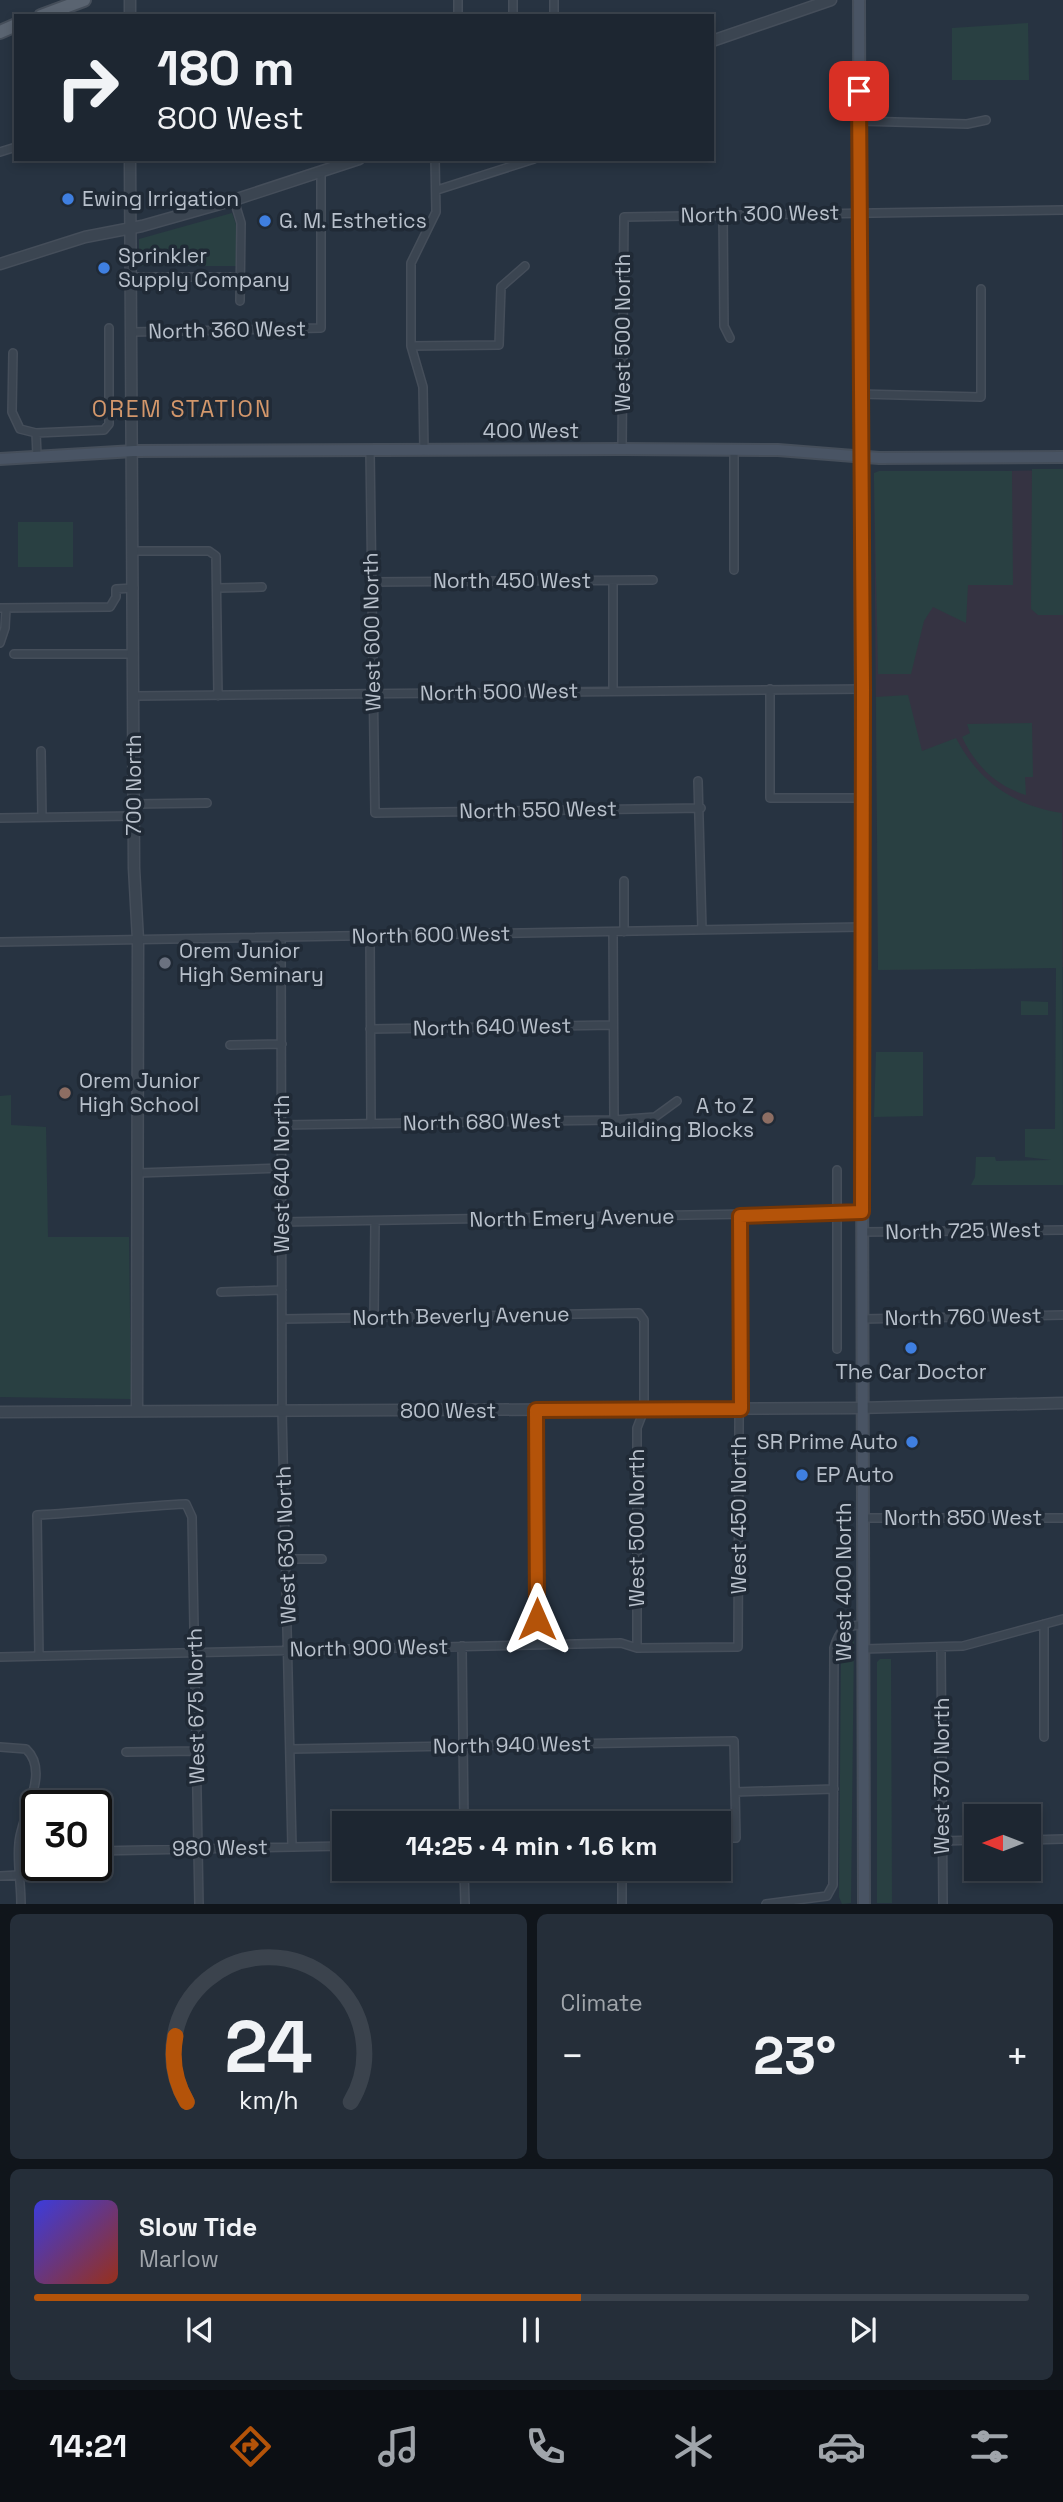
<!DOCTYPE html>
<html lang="en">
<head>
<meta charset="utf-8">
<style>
	body { margin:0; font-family:"Space Grotesk",sans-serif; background:#252e39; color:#f1f3f6; height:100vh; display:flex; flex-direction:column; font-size:26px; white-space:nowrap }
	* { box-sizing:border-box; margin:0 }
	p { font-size:23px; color:#a0a5ab }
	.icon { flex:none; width:38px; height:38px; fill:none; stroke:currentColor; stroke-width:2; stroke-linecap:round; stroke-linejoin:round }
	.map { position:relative; height:1904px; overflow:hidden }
	.panel { display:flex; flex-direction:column; gap:10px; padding:10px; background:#10151b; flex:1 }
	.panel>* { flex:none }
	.guide { position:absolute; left:14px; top:14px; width:700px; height:147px; border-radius:0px; box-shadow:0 4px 10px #0003,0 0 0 2px #3b434d; background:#1d2631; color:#f1f3f6; overflow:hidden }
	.needle { width:46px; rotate:270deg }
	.controls { position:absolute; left:964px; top:1804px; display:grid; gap:14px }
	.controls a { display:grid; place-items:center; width:77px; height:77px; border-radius:0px; background:#1d2631; box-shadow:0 4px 10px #0003,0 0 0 2px #3b434d; font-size:35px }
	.speed { position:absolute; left:21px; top:1790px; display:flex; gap:14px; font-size:35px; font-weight:700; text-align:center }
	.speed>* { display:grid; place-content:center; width:91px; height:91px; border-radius:50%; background:#1d2631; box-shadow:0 4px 10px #0003,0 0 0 2px #3b434d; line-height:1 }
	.speed .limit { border:4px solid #111; border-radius:10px; background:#fff; color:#111 }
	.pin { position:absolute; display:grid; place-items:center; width:60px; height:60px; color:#fff; margin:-30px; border-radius:14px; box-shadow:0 4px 10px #0006 }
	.me { position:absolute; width:77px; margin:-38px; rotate:0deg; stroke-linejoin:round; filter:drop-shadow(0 0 5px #0008) }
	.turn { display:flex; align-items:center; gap:24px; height:147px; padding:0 28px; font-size:32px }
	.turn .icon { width:91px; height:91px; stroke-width:2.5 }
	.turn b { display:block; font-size:49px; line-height:60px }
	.big { font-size:52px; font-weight:600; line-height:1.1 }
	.panel .widget { flex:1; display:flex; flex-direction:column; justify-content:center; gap:10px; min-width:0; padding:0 24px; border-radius:10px; background:#252e39 }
	.panel .dial { align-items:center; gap:0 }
	.dial svg { height:182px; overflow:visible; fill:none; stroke:#3b434d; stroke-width:7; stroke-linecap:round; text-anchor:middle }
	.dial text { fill:#f1f3f6; stroke:none }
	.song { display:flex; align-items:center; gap:21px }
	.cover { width:84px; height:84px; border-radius:10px; background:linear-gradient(135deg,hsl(240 70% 55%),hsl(10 70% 35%)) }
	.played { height:7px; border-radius:4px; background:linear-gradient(90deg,#b45309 55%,#3b434d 55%) }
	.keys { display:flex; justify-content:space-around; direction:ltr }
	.heat { display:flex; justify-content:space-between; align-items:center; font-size:38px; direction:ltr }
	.panel .tiles { flex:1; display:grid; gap:10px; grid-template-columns:1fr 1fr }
	.widget:last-child { grid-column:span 2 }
	.trip { position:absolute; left:332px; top:1811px; width:399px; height:70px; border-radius:0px; background:#1d2631; box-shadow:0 4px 10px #0003,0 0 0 2px #3b434d; font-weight:600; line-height:70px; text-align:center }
	.menu { display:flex; height:112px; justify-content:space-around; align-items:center; background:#0c0f14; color:#a0a5ab }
	.menu .icon { width:49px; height:49px }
	.menu .current { color:#b45309 }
	.menu b { font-size:32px; color:#f1f3f6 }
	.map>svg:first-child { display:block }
	.medical { fill:#353342 }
	.green { fill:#294042 }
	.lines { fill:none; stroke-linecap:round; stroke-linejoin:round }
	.minor-casing { stroke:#454e5a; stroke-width:10 }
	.tertiary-casing { stroke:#454e5a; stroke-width:13 }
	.secondary-casing { stroke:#454e5a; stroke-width:14 }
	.primary-casing { stroke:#454e5a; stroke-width:16 }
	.minor { stroke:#3b4551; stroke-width:7 }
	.tertiary { stroke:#3b4551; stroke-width:10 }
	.secondary { stroke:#495464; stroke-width:10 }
	.primary { stroke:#5a6471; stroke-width:12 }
	.route-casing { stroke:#753606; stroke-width:18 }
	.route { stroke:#b45309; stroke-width:12 }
	.shop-dot { fill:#3f7fe0; stroke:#202a36; stroke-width:2.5 }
	.worship-dot { fill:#6b7280; stroke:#202a36; stroke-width:2.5 }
	.education-dot { fill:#8d6e63; stroke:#202a36; stroke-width:2.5 }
	.labels { text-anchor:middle; stroke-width:7; stroke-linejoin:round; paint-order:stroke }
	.poi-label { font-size:21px; fill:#b8c0cb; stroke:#202a36; text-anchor:start }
	.street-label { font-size:21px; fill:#b8c0cb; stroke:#202a36 }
	.neighbourhood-label { font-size:23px; letter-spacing:2px; fill:#d3976b; stroke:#202a36 }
</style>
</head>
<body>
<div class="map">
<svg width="1063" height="1904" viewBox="0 0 1063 1904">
	<rect width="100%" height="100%" fill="#273341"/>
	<path class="medical" d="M1063,470V967L878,970L874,473Z"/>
	<path class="green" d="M1028,23L1029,80H952V28Z
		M232,213L237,227L236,266H139V239Z
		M1032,469H1063V615H1038L1031,609Z
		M879,471H1012L1013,585H968L966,623L933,607L924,621L911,674H878L874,481V473Z
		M18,522H73V567H18Z
		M908,695L922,751L956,738C979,782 1013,805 1062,813L1063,1185H971L975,1177L976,1157H995L996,1161L1051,1160L1025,1157V1129H1055L1056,968L878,970L876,697Z
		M1032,723L1033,777H1025L1026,795C996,786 975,765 962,737L970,733L967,724Z
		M1021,1001L1048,1002V1015H1021Z
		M876,1052H923V1116L874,1117Z
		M11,1095V1125L46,1127L48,1237H129L131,1399L0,1397V1096Z
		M849,1633L854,1636L851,1903L842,1904L839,1897L841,1652Z
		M880,1659H891L892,1903H877V1662Z"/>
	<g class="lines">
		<g class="minor-casing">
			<path id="minor" d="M513,0V16
				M458,16V0
				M554,16V0
				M859,121L967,124L986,120
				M0,152L16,147
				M437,190L534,159
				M234,200L241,223L240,301
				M723,213L724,326L730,338
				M132,277H240
				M133,332L321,328V172
				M411,346L499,345L501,287L525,266
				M13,353L12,412L20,429L36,433L104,430L109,424V328
				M859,394L981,397V289
				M36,433L37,455
				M622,449L624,217L1063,210
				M734,449V570
				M370,451L375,813L701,808
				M424,451L423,387L411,346V263L436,212L435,159
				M134,551H209L216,556L218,696
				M613,581V691
				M371,582L653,580
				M218,588L262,587
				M0,608L110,607L116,597V589L134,588
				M0,643L5,628L6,608
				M14,654H134
				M770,689V798H862
				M134,696L863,689
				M41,751L42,817
				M698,781L702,930
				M134,804L207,803
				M0,818L134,816
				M613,932L614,1120
				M624,932V881
				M281,937L282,1411L292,1847
				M370,937L371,1124
				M0,942L862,927
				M370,1029L613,1025
				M230,1045L282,1044
				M282,1125L614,1120L655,1117L677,1101
				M837,1170V1349
				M138,1173L282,1168
				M282,1222L862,1212
				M862,1232L1063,1230
				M221,1292L282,1290
				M374,1317L375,1222
				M282,1319L639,1313L644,1320V1410L637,1428V1648
				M862,1319L1063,1315
				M536,1410L537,1644
				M864,1518H1063
				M286,1559H322
				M1044,1624V1737
				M462,1646L464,1824
				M864,1649L963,1646L1063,1619
				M941,1649L943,1904
				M39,1656L37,1515C87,1513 135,1506 186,1504L192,1517L199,1904
				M0,1657L621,1643L637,1648L738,1647L740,1216
				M0,1747L26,1749C51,1772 21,1815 19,1843C17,1863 21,1883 21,1904
				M291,1749L734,1741L736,1838H719
				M126,1752L196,1751
				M735,1792L834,1789
				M1029,1840L1063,1839
				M943,1841L976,1840
				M96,1851L345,1846
				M464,1869L465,1904
				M622,1869V1904
				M0,1876L36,1874L58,1866
				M766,1904L827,1896L833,1885L834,1648C839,1631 844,1625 863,1625"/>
		</g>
		<g class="tertiary-casing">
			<path id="tertiary" d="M130,0V16
				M712,41L831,0
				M130,159L134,868L138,940L137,1411
				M0,264L85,237L142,226L234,200L359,159
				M0,1412L857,1408L1063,1403"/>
		</g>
		<g class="secondary-casing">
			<path id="secondary" d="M859,0L864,1904
				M0,459L134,451L622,449L778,450L879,458L1063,457"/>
		</g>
		<g class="primary-casing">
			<path id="primary" d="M41,16L84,0
				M0,32L16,25"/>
		</g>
		<use href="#minor" class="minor"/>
		<use href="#tertiary" class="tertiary"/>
		<use href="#secondary" class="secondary"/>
		<use href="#primary" class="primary"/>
	</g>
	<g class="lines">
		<g class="route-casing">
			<path id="route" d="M537,1619L536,1410L741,1409L740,1216L862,1212L863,689L859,91"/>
		</g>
		<use href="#route" class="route"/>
	</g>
	<g class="shop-dot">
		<circle cx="68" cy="199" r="7"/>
		<circle cx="265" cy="221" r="7"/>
		<circle cx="104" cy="268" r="7"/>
		<circle cx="911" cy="1348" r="7"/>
		<circle cx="912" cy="1442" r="7"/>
		<circle cx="802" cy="1475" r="7"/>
	</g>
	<circle class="worship-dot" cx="165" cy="963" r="7"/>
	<g class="education-dot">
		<circle cx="65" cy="1093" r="7"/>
		<circle cx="768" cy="1118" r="7"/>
	</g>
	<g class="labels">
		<g class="poi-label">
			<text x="82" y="206">Ewing Irrigation</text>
			<text x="279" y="228">G. M. Esthetics</text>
			<text x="118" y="263">Sprinkler<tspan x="118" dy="24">Supply Company</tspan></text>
			<text x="179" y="958">Orem Junior<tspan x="179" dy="24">High Seminary</tspan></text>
			<text x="79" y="1088">Orem Junior<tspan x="79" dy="24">High School</tspan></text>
			<text x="754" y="1113" text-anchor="end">A to Z<tspan x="754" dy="24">Building Blocks</tspan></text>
			<text x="911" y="1379" text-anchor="middle">The Car Doctor</text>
			<text x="898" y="1449" text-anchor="end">SR Prime Auto</text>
			<text x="816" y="1482">EP Auto</text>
		</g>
		<g class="street-label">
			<text transform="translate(760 214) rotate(-1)" y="7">North 300 West</text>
			<text transform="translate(227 330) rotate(-1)" y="7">North 360 West</text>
			<text transform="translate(623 333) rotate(-90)" y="7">West 500 North</text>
			<text x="531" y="438">400 West</text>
			<text x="512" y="588">North 450 West</text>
			<text transform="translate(372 632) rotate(-91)" y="7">West 600 North</text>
			<text transform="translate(499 692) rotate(-1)" y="7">North 500 West</text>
			<text transform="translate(134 785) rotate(-90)" y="7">700 North</text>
			<text transform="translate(538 810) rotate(-1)" y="7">North 550 West</text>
			<text transform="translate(431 935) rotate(-1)" y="7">North 600 West</text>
			<text transform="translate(492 1027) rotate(-1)" y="7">North 640 West</text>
			<text transform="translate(482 1122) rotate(-1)" y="7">North 680 West</text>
			<text transform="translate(282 1174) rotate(-90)" y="7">West 640 North</text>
			<text transform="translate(572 1218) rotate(-1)" y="7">North Emery Avenue</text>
			<text transform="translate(963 1231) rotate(-1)" y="7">North 725 West</text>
			<text transform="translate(461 1316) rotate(-1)" y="7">North Beverly Avenue</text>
			<text transform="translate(963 1317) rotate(-1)" y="7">North 760 West</text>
			<text x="448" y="1418">800 West</text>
			<text transform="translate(739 1515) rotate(-90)" y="7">West 450 North</text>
			<text x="963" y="1525">North 850 West</text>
			<text transform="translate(637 1528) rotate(-90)" y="7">West 500 North</text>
			<text transform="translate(286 1545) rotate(-92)" y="7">West 630 North</text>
			<text transform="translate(844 1582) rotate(-90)" y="7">West 400 North</text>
			<text transform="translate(369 1648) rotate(-1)" y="7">North 900 West</text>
			<text transform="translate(196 1706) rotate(-91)" y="7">West 675 North</text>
			<text transform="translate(512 1745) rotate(-1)" y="7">North 940 West</text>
			<text transform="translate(942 1776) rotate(-90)" y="7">West 370 North</text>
			<text transform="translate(220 1848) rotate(-1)" y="7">980 West</text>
		</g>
		<g class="neighbourhood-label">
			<text x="182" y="417">OREM STATION</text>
		</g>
	</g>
</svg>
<div class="controls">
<a><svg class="needle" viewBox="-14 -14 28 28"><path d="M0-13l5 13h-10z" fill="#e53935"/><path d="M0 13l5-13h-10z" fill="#a0a5ab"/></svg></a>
</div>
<div class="speed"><div class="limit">30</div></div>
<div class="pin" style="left:859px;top:91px;background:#d93025"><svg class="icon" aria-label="arrive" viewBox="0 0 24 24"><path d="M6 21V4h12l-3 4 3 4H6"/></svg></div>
<svg class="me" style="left:537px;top:1619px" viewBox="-20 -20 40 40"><path d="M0-17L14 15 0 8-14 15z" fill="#b45309" stroke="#fff" stroke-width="4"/></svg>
<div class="trip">14:25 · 4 min · 1.6 km</div>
<div class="guide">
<div class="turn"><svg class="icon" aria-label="right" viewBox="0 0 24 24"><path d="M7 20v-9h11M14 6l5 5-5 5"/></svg><div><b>180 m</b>800 West</div></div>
</div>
</div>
<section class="panel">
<div class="tiles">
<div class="widget dial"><svg viewBox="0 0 100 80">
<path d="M14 69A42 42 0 1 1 86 69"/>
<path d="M14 69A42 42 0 0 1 9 40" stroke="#b45309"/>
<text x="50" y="56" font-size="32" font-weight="700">24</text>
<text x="50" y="72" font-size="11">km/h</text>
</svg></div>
<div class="widget"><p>Climate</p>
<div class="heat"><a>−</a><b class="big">23°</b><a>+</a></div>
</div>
<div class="widget">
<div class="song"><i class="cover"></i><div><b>Slow Tide</b><p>Marlow</p></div></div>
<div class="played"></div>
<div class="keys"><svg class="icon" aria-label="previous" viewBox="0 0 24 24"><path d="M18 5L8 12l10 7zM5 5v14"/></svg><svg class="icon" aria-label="pause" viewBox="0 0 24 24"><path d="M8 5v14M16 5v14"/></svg><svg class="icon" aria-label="next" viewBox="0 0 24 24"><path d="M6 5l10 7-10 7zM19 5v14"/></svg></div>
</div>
</div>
</section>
<nav class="menu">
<b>14:21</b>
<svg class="icon current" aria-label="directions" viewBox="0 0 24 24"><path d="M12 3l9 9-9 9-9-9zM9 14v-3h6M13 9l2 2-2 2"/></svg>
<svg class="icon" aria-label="music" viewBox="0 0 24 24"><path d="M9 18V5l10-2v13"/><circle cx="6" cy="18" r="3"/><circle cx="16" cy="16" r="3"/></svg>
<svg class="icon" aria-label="phone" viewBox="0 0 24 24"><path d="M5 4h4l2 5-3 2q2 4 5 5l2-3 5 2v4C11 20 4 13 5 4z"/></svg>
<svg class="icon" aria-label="climate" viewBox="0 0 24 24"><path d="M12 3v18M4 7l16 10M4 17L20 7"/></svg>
<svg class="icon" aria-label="car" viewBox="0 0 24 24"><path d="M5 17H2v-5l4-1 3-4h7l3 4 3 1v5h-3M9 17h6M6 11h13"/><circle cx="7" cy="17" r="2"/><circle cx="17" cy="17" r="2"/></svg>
<svg class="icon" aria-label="filters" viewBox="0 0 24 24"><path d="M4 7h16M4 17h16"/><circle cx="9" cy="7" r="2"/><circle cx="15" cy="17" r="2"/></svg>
</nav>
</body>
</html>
